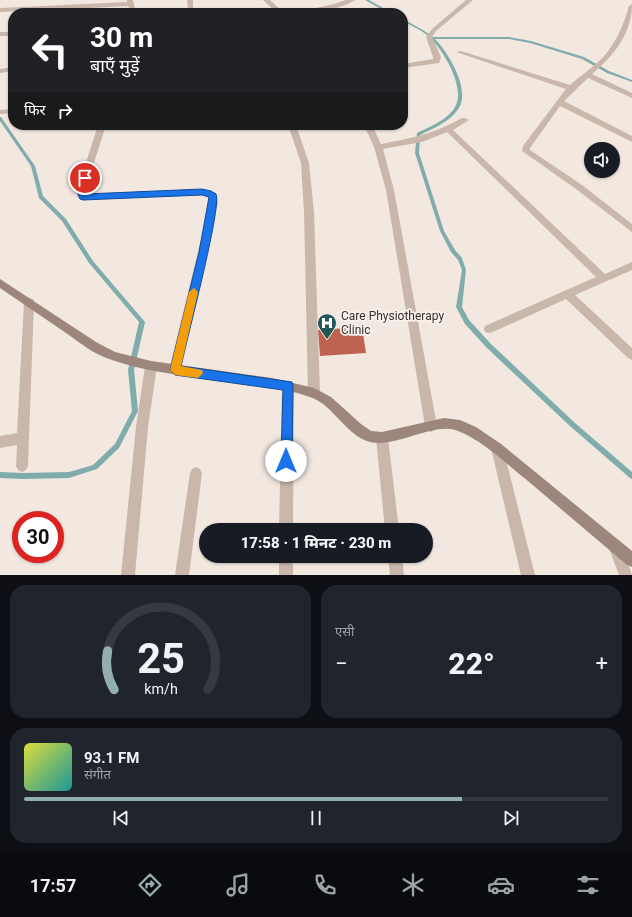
<!DOCTYPE html>
<html lang="hi">
<head>
<meta charset="utf-8">
<style>
	body { margin:0; font-family:Roboto,"Noto Sans Devanagari",sans-serif; background:#20242c; color:#f1f3f6; height:100vh; display:flex; flex-direction:column; font-size:15px; white-space:nowrap }
	* { box-sizing:border-box; margin:0 }
	p { font-size:13px; color:#9ea1a6 }
	.icon { flex:none; width:22px; height:22px; fill:none; stroke:currentColor; stroke-width:2; stroke-linecap:round; stroke-linejoin:round }
	.map { position:relative; height:575px; overflow:hidden }
	.details { display:flex; flex-direction:column; gap:10px; padding:10px; background:#0d0f14; flex:1 }
	.details>* { flex:none }
	.guide { position:absolute; left:8px; top:8px; width:400px; height:122px; border-radius:16px; box-shadow:0 1px 3px #0004; background:#202124; color:#fff; overflow:hidden }
	.fabs { position:absolute; left:584px; top:142px; display:grid; gap:8px }
	.fabs a { display:grid; place-items:center; width:36px; height:36px; border-radius:50%; background:#171b24; box-shadow:0 1px 3px #0004; font-size:20px }
	.speed { position:absolute; left:12px; top:511px; display:flex; gap:8px; font-size:20px; font-weight:700; text-align:center }
	.speed>* { display:grid; place-content:center; width:52px; height:52px; border-radius:50%; background:#171b24; box-shadow:0 1px 3px #0004; line-height:1 }
	.speed .limit { border:6px solid #d22; background:#fff; color:#111 }
	.pin { position:absolute; display:grid; place-items:center; width:34px; height:34px; color:#fff; margin:-17px; border:2px solid #fff; border-radius:50%; box-shadow:0 1px 4px #0007 }
	.me { position:absolute; width:44px; margin:-22px; rotate:0deg; stroke-linejoin:round; filter:drop-shadow(0 0 3px #0008) }
	.turn { display:flex; align-items:center; gap:14px; height:84px; padding:0 16px; font-size:18px }
	.turn .icon { width:52px; height:52px; stroke-width:2.5 }
	.turn b { display:block; font-size:28px; line-height:34px }
	.then { display:flex; align-items:center; height:38px; padding:0 16px; background:#0003; gap:8px; font-size:15px }
	.big { font-size:30px; font-weight:800; line-height:1.1 }
	.details .widget { flex:1; display:flex; flex-direction:column; justify-content:center; gap:6px; min-width:0; padding:0 14px; border-radius:16px; background:#20242c }
	.details .dial { align-items:center; gap:0 }
	.dial svg { height:104px; overflow:visible; fill:none; stroke:#363941; stroke-width:7; stroke-linecap:round; text-anchor:middle }
	.dial text { fill:#f1f3f6; stroke:none }
	.song { display:flex; align-items:center; gap:12px }
	.cover { width:48px; height:48px; border-radius:6px; background:linear-gradient(135deg,hsl(60 70% 55%),hsl(180 70% 35%)) }
	.played { height:4px; border-radius:2px; background:linear-gradient(90deg,#94adae 75%,#363941 75%) }
	.keys { display:flex; justify-content:space-around; direction:ltr }
	.heat { display:flex; justify-content:space-between; align-items:center; font-size:22px; direction:ltr }
	.details .tiles { flex:1; display:grid; gap:10px; grid-template-columns:1fr 1fr }
	.widget:last-child { grid-column:span 2 }
	.trip { position:absolute; left:199px; top:523px; width:234px; height:40px; border-radius:20px; background:#171b24; box-shadow:0 1px 3px #0004; font-weight:800; line-height:40px; text-align:center }
	.dock { display:flex; height:64px; justify-content:space-around; align-items:center; background:#090b0e; color:#9ea1a6 }
	.dock .icon { width:28px; height:28px }
	.dock .current { color:#94adae }
	.dock b { font-size:18px; color:#f1f3f6 }
	.map>svg:first-child { display:block }
	.lines { fill:none; stroke-linecap:round; stroke-linejoin:round }
	.stream { fill:#80adac; fill-rule:evenodd }
	.building { fill:#bf6350 }
	.street { fill:#cab7ac; fill-rule:evenodd }
	.secondary { fill:#9d877d; fill-rule:evenodd }
	.route { fill:#1a73e8; stroke:#114b97 }
	.slow { fill:#f59e0b }
	.labels { text-anchor:middle; stroke-width:3.5; stroke-linejoin:round; paint-order:stroke }
	.poi-label { font-size:12px; fill:#382e2a; stroke:#f9f2ec; text-anchor:start }
</style>
</head>
<body>
<div class="map">
<svg width="632" height="575" viewBox="0 0 632 575">
	<rect width="100%" height="100%" fill="#f2e8e0"/>
	<g class="lines">
		<path class="stream" d="M365,0H369L392,13H388Z
			M403,19L423,30L433,37H509L531,41L584,57L609,71L632,80V82L607,73L582,59L530,43L509,39H435C448,52 469,87 460,106C452,121 434,128 420,135L419,153L444,231L455,250L462,258L466,270L462,307L469,320L491,344L575,423L632,472V479L630,478L571,427L487,348L465,324L456,307L462,270L458,260L451,252L440,231L415,153L417,133C429,127 450,119 456,105C465,86 442,47 427,35C420,29 411,26 403,21Z
			M0,117H1L35,166L43,196L66,219L93,261L145,322L134,370L138,411L137,413L119,448L97,469L69,478L23,479L0,478V472L23,473L69,472L93,465L115,444L132,411L128,370L139,322L89,263L62,221L39,198L31,166L0,121Z"/>
	</g>
	<path class="building" d="M124,8V13H80L82,10Z
		M362,327L366,353L320,356L318,330Z"/>
	<g class="lines">
		<path class="street" d="M127,0H133L135,8L139,13H132L128,6L70,9L68,13H62L63,9L0,12V8L127,2Z
			M187,0H193V10L188,9Z
			M263,0H270L284,13H277Z
			M346,0H355C341,10 310,13 293,13L334,4Z
			M466,0H473L436,31L432,37L441,57L439,63L403,68V64L433,59V57L426,37L432,29Z
			M632,4C632,33 614,56 592,74L632,93V98L588,78L564,101L632,136V142L560,106L530,148V150L582,185L632,224V232L576,189L522,151L523,146L566,89L456,52L461,51L570,85C579,77 588,71 598,62C614,48 623,27 629,6Z
			M0,32H13V36H0Z
			M13,67V71L0,73V69Z
			M13,109V113L0,114V110Z
			M462,118H465L469,120L453,130L605,274L632,262V270L575,295L632,348V360L628,358L566,299L493,332L489,333L485,332L484,329L485,326L596,277L447,132L422,142L383,149L394,190L437,426L435,430L431,432L427,430L425,426L386,190L374,147L364,125H372L381,144C413,138 433,134 462,118Z
			M98,125H106L85,191L86,194L202,189L211,191L217,196L218,203L181,370L179,373L175,375L171,373L169,370L210,203L209,198L202,195L80,199L77,191Z
			M288,125H296L309,163L314,212L320,393L318,397L314,398L310,397L308,393L304,212L301,163Z
			M29,298L33,299L34,302L28,466L26,470L22,472L18,470L16,466L17,445L0,448V436L17,433L24,302L25,299Z
			M151,361L155,363L157,366L148,427L135,575H121L136,427L145,366L147,363Z
			M288,381L292,382L294,386L293,530H279L282,386L284,382Z
			M382,432L386,434L388,438L399,530H385L376,438L378,434Z
			M497,442L501,444L503,448L535,575H521L491,448L493,444Z
			M196,467L200,469L202,473L189,575H175L190,473L192,469Z
			M615,539L620,541L632,575H619L608,546L610,541Z
			M279,556H293V575H279Z
			M388,556H402L404,575H390Z"/>
		<path class="secondary" d="M0,279L96,342L115,352L151,361L272,378L314,388L331,397L361,424L371,431L382,432L444,418L460,420L476,427L501,444L632,551V567L627,565C594,537 561,509 528,481C506,464 484,441 458,431C435,421 397,448 370,442C346,436 334,405 310,397C248,376 175,382 112,360C95,355 80,343 66,333C44,318 22,303 0,288Z"/>
	</g>
	<path class="route" d="M85,175L89,178L85,192L86,194L202,189L211,191L216,194C222,207 186,342 181,366L292,382L293,386L292,461L290,465L286,467L282,465L281,461L283,390L175,375L170,370L199,252L209,197L202,195L83,200L80,199L77,192L81,178Z"/>
	<path class="slow" d="M194,288L198,292L181,366L202,370L203,373L198,378L175,375L170,370L189,292Z"/>
	<defs>
		<g id="hospital-pin" transform="scale(1)"><path d="M0 17L-7.5 6A9.5 9.5 0 1 1 7.5 6Z" fill="#225757" stroke="#f9f2ec"/><path d="M-5-5h3v3.5h4V-5h3V5h-3V1.5h-4V5h-3Z" fill="#fff"/></g>
	</defs>
	<g fill-rule="evenodd">
		<use href="#hospital-pin" x="327" y="323"/>
	</g>
	<g class="labels">
		<g class="poi-label">
			<text x="341" y="320">Care Physiotherapy<tspan x="341" dy="14">Clinic</tspan></text>
		</g>
	</g>
</svg>
<div class="fabs">
<a><svg class="icon" aria-label="sound" viewBox="0 0 24 24"><path d="M4 9h4l5-4v14l-5-4H4zM17 9q2 3 0 6"/></svg></a>
</div>
<div class="speed"><div class="limit">30</div></div>
<div class="pin" style="left:85px;top:178px;background:#d93025"><svg class="icon" aria-label="arrive" viewBox="0 0 24 24"><path d="M6 21V4h12l-3 4 3 4H6"/></svg></div>
<svg class="me" style="left:286px;top:461px" viewBox="-20 -20 40 40"><circle r="19" fill="#fff"/><path d="M0-13L10 11 0 6-10 11z" fill="#1a73e8"/></svg>
<div class="trip">17:58 · 1 मिनट · 230 m</div>
<div class="guide">
<div class="turn"><svg class="icon" aria-label="left" viewBox="0 0 24 24"><path d="M17 20v-9H6M10 6l-5 5 5 5"/></svg><div><b>30 m</b>बाएँ मुड़ें</div></div>
<div class="then">फिर<svg class="icon" aria-label="right" viewBox="0 0 24 24"><path d="M7 20v-9h11M14 6l5 5-5 5"/></svg></div>
</div>
</div>
<section class="details">
<div class="tiles">
<div class="widget dial"><svg viewBox="0 0 100 80">
<path d="M14 69A42 42 0 1 1 86 69"/>
<path d="M14 69A42 42 0 0 1 9 39" stroke="#94adae"/>
<text x="50" y="56" font-size="32" font-weight="700">25</text>
<text x="50" y="72" font-size="11">km/h</text>
</svg></div>
<div class="widget"><p>एसी</p>
<div class="heat"><a>−</a><b class="big">22°</b><a>+</a></div>
</div>
<div class="widget">
<div class="song"><i class="cover"></i><div><b>93.1 FM</b><p>संगीत</p></div></div>
<div class="played"></div>
<div class="keys"><svg class="icon" aria-label="previous" viewBox="0 0 24 24"><path d="M18 5L8 12l10 7zM5 5v14"/></svg><svg class="icon" aria-label="pause" viewBox="0 0 24 24"><path d="M8 5v14M16 5v14"/></svg><svg class="icon" aria-label="next" viewBox="0 0 24 24"><path d="M6 5l10 7-10 7zM19 5v14"/></svg></div>
</div>
</div>
</section>
<nav class="dock">
<b>17:57</b>
<svg class="icon current" aria-label="directions" viewBox="0 0 24 24"><path d="M12 3l9 9-9 9-9-9zM9 14v-3h6M13 9l2 2-2 2"/></svg>
<svg class="icon" aria-label="music" viewBox="0 0 24 24"><path d="M9 18V5l10-2v13"/><circle cx="6" cy="18" r="3"/><circle cx="16" cy="16" r="3"/></svg>
<svg class="icon" aria-label="phone" viewBox="0 0 24 24"><path d="M5 4h4l2 5-3 2q2 4 5 5l2-3 5 2v4C11 20 4 13 5 4z"/></svg>
<svg class="icon" aria-label="climate" viewBox="0 0 24 24"><path d="M12 3v18M4 7l16 10M4 17L20 7"/></svg>
<svg class="icon" aria-label="car" viewBox="0 0 24 24"><path d="M5 17H2v-5l4-1 3-4h7l3 4 3 1v5h-3M9 17h6M6 11h13"/><circle cx="7" cy="17" r="2"/><circle cx="17" cy="17" r="2"/></svg>
<svg class="icon" aria-label="filters" viewBox="0 0 24 24"><path d="M4 7h16M4 17h16"/><circle cx="9" cy="7" r="2"/><circle cx="15" cy="17" r="2"/></svg>
</nav>
</body>
</html>
